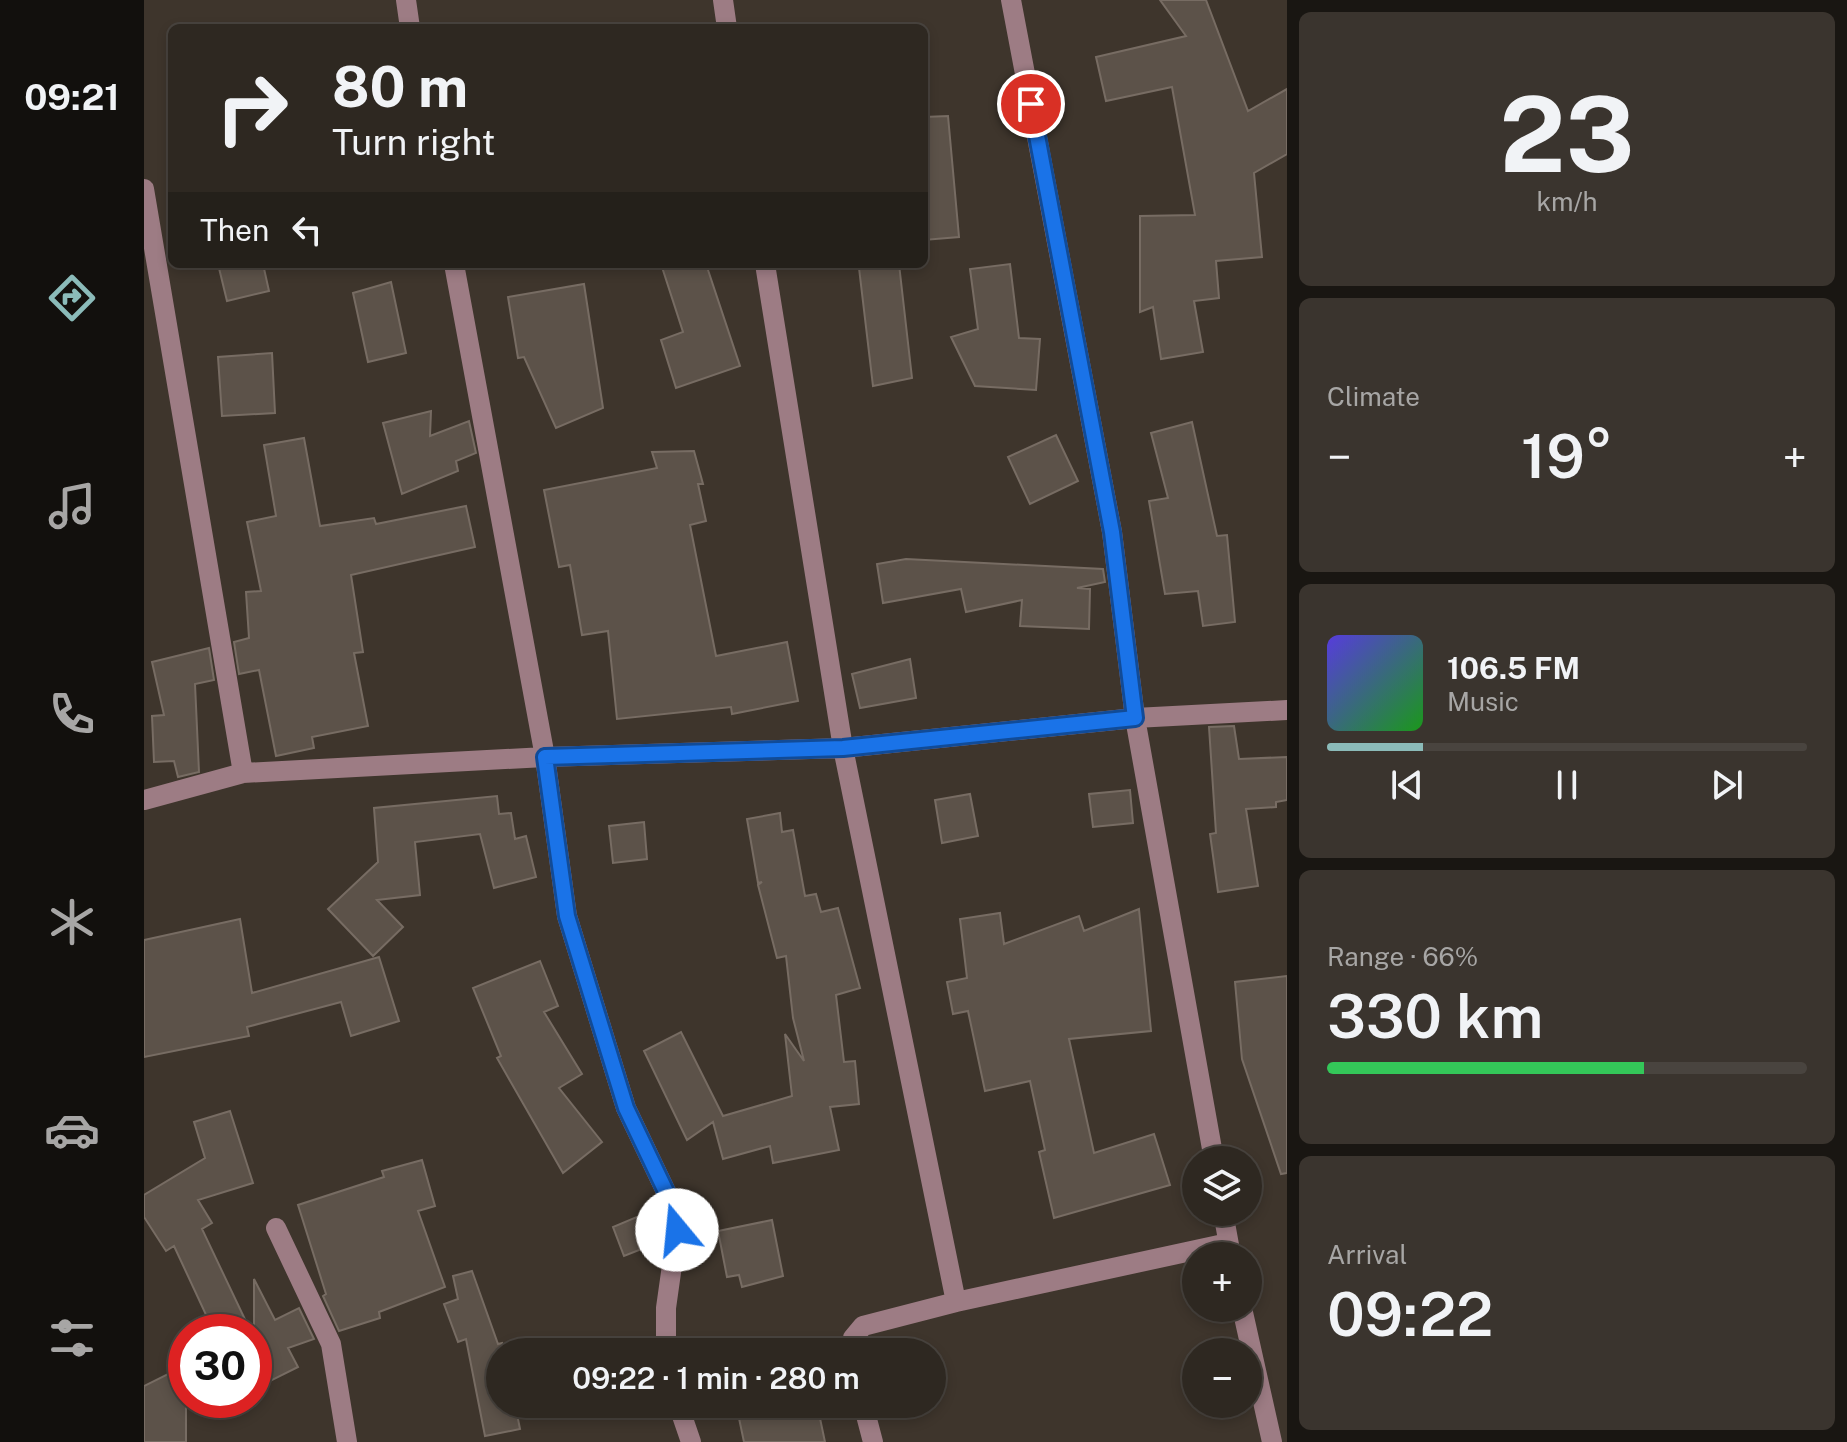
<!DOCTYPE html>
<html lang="en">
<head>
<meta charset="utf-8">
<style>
	body { margin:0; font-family:"Public Sans",sans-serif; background:#3a342e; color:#f1f3f6; height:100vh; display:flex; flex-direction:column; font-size:30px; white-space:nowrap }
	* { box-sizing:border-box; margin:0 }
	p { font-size:26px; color:#a7a6a5 }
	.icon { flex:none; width:44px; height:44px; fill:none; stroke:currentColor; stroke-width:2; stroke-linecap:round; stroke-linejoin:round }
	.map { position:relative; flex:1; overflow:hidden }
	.side { display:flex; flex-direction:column; gap:12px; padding:12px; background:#191612; width:560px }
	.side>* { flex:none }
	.banner { position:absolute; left:24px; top:24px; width:760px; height:244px; border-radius:12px; box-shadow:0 4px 12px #0003,0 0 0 2px #49443f; background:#2e2821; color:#f1f3f6; overflow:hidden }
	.tools { position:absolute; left:1038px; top:1146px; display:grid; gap:16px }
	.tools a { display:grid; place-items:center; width:80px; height:80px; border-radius:50%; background:#2e2821; box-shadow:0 4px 12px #0003,0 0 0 2px #49443f; font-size:40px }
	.speed { position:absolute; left:24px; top:1314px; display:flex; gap:16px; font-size:40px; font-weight:700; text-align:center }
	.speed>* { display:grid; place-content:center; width:104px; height:104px; border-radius:50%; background:#2e2821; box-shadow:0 4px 12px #0003,0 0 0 2px #49443f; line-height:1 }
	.speed .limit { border:12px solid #d22; background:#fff; color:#111 }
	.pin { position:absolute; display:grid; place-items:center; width:68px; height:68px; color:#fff; margin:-34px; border:4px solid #fff; border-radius:50%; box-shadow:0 2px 8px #0007 }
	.me { position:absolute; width:88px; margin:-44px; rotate:343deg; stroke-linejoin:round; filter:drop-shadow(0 0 6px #0008) }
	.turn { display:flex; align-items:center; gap:28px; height:168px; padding:0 32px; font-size:36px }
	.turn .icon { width:104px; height:104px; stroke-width:2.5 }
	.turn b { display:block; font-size:56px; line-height:68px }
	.then { display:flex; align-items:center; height:76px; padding:0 32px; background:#0003; gap:16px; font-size:30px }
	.big { font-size:60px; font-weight:600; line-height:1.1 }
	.side .tile { flex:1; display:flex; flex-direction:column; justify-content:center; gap:12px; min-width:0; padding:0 28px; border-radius:12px; background:#3a342e }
	.side .dial { align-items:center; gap:0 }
	.dial b { font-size:104px; line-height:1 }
	.song { display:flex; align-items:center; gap:24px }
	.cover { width:96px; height:96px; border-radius:12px; background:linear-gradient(135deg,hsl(250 70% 55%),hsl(120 70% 35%)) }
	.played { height:8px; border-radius:4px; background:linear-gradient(90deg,#8bbbb9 20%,#49443f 20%) }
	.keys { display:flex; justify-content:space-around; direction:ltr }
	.heat { display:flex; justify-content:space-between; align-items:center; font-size:44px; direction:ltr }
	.charge { height:12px; border-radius:6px; background:linear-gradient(90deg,#34c759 66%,#49443f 0) }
	.trip { position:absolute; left:342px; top:1338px; width:460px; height:80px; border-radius:40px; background:#2e2821; box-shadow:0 4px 12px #0003,0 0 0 2px #49443f; font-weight:600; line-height:80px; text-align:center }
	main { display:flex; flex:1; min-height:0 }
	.tab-bar { display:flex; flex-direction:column; width:144px; justify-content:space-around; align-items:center; background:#12100d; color:#a7a6a5 }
	.tab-bar .icon { width:56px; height:56px }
	.tab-bar .on { color:#8bbbb9 }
	.tab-bar b { font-size:36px; color:#f1f3f6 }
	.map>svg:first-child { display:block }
	.building { fill:#5c5249; stroke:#776c63; stroke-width:2 }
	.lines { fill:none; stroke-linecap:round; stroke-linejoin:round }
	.minor { stroke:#9d7c84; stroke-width:20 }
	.route-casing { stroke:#114b97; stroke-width:20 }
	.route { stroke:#1a73e8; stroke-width:14 }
</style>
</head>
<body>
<main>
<nav class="tab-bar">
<b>09:21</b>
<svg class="icon on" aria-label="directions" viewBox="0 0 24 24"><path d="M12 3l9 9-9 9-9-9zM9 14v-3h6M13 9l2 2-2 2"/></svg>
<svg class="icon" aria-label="music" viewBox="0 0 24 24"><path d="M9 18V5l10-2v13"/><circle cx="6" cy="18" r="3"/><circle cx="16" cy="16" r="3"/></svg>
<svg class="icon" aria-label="phone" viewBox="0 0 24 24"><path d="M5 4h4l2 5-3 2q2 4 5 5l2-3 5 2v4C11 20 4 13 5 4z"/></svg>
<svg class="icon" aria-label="climate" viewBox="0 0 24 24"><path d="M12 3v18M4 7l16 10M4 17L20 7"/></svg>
<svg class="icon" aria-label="car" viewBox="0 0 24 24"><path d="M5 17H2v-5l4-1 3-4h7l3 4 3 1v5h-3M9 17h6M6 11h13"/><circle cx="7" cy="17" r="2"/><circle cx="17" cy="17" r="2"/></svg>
<svg class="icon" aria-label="filters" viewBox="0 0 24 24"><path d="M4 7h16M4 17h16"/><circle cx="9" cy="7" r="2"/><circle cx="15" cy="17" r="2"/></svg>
</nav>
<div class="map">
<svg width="1143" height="1442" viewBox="0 0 1143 1442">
	<rect width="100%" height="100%" fill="#3e352c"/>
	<path class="building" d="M1016,0H1062L1104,111L1143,89V154L1110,173L1118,257L1072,261L1075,298L1050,301L1059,352L1017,359L1009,307L996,312V216L1051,215L1028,87L962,101L952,57L1042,36Z
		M804,116L815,237L780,240V117Z
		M74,264H119L125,291L83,301Z
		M517,264H562L596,366L532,388L517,340L539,332Z
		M755,264L768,378L729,386L715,268Z
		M866,264L875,338L896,339L892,390L831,386L807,337L834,329L826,269Z
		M247,282L262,353L224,362L209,293Z
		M440,284L459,408L412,428L380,357L374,358L364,297Z
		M128,353L131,413L78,416L74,357Z
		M287,411L286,436L325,421L332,453L312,461L314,471L258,494L239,423Z
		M1048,422L1073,536L1083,535L1091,622L1059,626L1054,591L1021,594L1005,501L1024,498L1007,433Z
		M912,435L934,481L886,504L864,457Z
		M160,438L176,526L230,518L232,524L322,506L331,547L207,575L219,652L210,653L224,726L168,737L170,748L132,756L115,670L95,674L90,642L105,638L102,592L117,591L103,522L132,516L120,445Z
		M550,451L559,484H554L562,521L546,525L572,656L643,642L654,701L588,714L587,707L473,719L464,631L438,635L426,565L415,567L400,490L513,468L508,452Z
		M762,559L959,569L961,582L933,588L946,589L945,629L876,626L878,600L822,612L817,589L739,603L733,564Z
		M65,648L70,680L51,684L55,772L34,777L30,761L10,762L8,716L20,715L8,662Z
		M766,659L772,698L716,708L708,674Z
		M1090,726L1095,759L1143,757V800L1132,802V807L1102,809L1114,886L1074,892L1066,834L1072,833L1065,727Z
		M986,790L989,823L949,827L945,794Z
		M826,794L834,836L798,843L791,800Z
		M353,796L355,814L367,813L371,839L382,836L392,877L350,888L336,834L271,842L276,895L233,900L259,927L229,956L184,909L234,862L230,808Z
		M636,813L638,832L649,830L661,896L672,894L677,912L694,908L716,988L692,995L700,1062L711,1061L715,1104L686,1107L695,1150L629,1163L626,1146L579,1159L569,1122L543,1140L500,1051L537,1032L579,1116L648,1096L641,1034L660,1061L649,1018L642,956L633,958L614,885L618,882L614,883L603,819Z
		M500,822L503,859L469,863L465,826Z
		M995,909L1007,1031L925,1039L950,1153L1010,1134L1026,1185L910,1218L895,1152L901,1150L886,1081L841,1091L824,1011L809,1014L803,982L823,978L816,919L856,913L860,944L935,916L940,931Z
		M96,919L108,993L235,957L255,1021L207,1036L197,1002L103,1027L105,1036L0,1057V940Z
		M396,961L414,1006L400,1012L438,1074L415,1088L458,1142L419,1173L353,1058L357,1056L329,988Z
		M1143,976V1173L1137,1174L1098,1059L1091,982Z
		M86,1111L109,1183L54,1200L68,1223L58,1229L107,1332H70L30,1246L22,1251L0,1217V1195L61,1158L50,1122Z
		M278,1160L291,1206L274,1211L301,1287L235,1312L236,1318L195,1331L179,1296L182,1294L154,1205L240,1177L238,1171Z
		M514,1208L520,1231L518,1241L480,1256L469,1227Z
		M628,1220L639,1276L598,1287L595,1275L583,1277L574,1231Z
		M328,1271L354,1344L358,1343L356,1404H371L376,1429L341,1436L322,1339L314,1342L300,1304L314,1299L309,1276Z
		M110,1279L131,1320L155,1308L170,1339L144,1348L154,1367L110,1389Z
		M42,1365V1442H0V1386Z
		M592,1404H673L681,1442H600Z"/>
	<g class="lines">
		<path class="minor" d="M262,0L266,28
			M579,0L583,28
			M867,0L968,532L991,718L1070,1160
			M0,189L99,773
			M310,264L401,757L423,916L482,1108L526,1200L533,1230L522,1308V1352
			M621,264L699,748L812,1302L719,1326L709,1338L706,1352
			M0,800L99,773L401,757L699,748L991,718L1143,710
			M1079,1212L1087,1256
			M132,1228L187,1344L203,1442
			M812,1302L1084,1243
			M1098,1308L1128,1442
			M534,1404L547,1442
			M719,1404L729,1442"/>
	</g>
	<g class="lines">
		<g class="route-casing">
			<path id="route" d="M533,1230L526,1200L482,1108L423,916L401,757L699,748L991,718L968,532L887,104"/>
		</g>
		<use href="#route" class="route"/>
	</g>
</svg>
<div class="tools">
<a><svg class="icon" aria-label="layers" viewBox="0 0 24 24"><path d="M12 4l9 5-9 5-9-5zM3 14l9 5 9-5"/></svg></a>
<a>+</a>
<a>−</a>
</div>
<div class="speed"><div class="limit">30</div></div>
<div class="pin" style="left:887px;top:104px;background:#d93025"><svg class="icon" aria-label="arrive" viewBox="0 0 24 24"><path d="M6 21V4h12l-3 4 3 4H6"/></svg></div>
<svg class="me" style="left:533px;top:1230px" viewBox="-20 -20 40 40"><circle r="19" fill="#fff"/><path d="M0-13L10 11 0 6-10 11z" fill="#1a73e8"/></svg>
<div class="trip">09:22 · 1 min · 280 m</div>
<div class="banner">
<div class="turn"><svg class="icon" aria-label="right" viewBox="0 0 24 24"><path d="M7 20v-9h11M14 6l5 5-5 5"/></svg><div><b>80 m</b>Turn right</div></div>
<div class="then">Then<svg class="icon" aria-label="left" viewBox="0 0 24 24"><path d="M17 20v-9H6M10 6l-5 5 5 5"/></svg></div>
</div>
</div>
<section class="side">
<div class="tile dial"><b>23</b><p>km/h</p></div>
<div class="tile"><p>Climate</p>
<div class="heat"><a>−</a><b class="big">19°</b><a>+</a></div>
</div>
<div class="tile">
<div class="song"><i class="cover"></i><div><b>106.5 FM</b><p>Music</p></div></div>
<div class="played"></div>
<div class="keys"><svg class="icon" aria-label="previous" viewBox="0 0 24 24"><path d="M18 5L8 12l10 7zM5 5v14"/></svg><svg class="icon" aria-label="pause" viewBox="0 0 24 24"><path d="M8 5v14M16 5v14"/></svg><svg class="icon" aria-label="next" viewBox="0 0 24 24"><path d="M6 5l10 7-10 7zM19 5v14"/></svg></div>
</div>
<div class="tile"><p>Range · 66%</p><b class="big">330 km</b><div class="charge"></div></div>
<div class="tile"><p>Arrival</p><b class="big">09:22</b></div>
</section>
</main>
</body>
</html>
